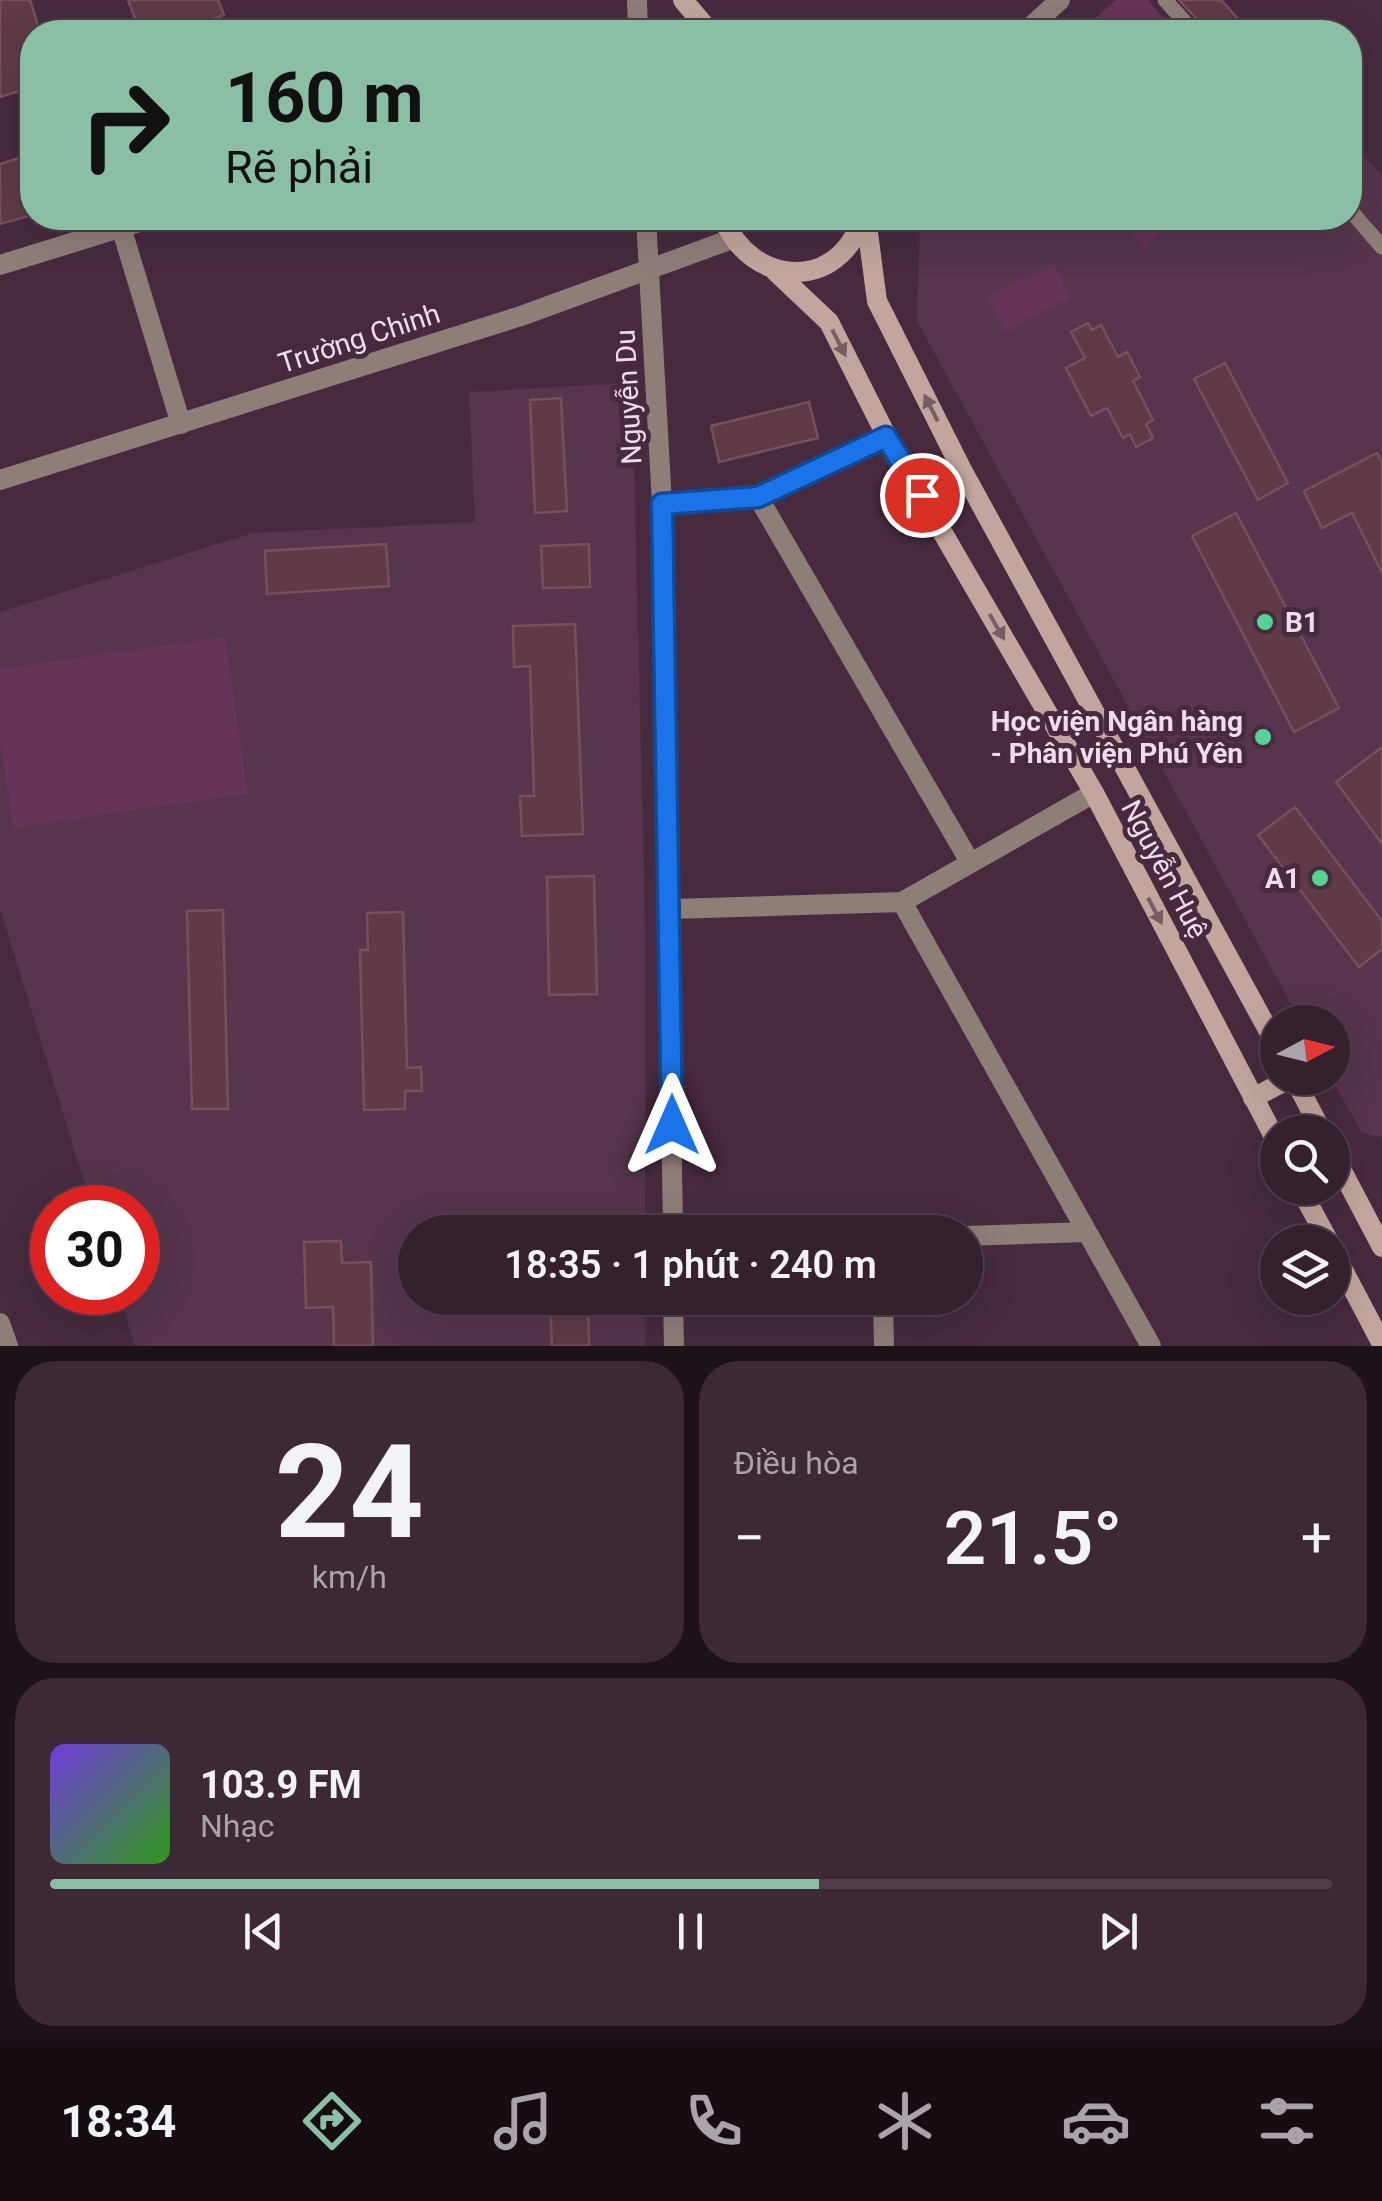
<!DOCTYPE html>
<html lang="vi">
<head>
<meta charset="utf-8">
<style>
	body { margin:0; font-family:Roboto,sans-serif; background:#3d2836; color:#f1f3f6; height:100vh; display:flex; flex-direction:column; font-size:38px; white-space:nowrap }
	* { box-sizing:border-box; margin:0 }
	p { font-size:32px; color:#aaa3aa }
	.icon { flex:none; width:55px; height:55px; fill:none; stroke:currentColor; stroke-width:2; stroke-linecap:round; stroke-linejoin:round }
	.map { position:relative; height:1346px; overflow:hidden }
	.drawer { display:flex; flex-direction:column; gap:15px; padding:15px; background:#1d1219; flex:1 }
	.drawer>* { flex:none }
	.banner { position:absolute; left:20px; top:20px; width:1342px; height:210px; border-radius:40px; box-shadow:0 10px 40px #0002,0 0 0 2px #4f3e4a; background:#8abfa5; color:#111; overflow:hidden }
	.needle { width:65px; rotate:83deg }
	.fabs { position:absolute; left:1260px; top:1005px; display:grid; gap:20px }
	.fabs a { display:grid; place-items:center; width:90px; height:90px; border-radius:50%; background:#35202e; box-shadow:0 10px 40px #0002,0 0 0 2px #4f3e4a; font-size:50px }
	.speed { position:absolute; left:30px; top:1185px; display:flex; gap:20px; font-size:50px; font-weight:700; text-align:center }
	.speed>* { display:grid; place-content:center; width:130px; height:130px; border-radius:50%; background:#35202e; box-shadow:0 10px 40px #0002,0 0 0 2px #4f3e4a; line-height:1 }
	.speed .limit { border:15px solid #d22; background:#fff; color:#111 }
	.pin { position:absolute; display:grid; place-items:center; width:85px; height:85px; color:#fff; margin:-42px; border:5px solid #fff; border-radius:50%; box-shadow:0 2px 10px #0007 }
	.me { position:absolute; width:110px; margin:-55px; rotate:0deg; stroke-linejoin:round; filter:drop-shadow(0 0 8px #0008) }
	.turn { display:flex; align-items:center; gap:35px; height:210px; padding:0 40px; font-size:45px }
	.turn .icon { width:130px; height:130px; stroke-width:2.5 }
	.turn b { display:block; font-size:70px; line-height:85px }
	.big { font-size:75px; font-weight:600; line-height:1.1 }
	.drawer .tile { flex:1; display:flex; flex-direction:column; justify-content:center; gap:15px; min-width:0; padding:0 35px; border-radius:40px; background:#3d2836 }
	.drawer .dial { align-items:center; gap:0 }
	.dial b { font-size:130px; line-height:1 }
	.song { display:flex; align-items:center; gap:30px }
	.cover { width:120px; height:120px; border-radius:15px; background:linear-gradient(135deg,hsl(260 70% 55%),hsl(110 70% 35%)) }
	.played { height:10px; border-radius:5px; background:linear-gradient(90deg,#8abfa5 60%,#4f3e4a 60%) }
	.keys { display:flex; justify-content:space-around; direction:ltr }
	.heat { display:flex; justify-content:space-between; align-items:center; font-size:55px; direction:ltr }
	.drawer .tiles { flex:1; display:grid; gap:15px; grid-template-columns:1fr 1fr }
	.tile:last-child { grid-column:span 2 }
	.trip { position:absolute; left:398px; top:1215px; width:585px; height:100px; border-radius:50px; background:#35202e; box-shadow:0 10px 40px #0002,0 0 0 2px #4f3e4a; font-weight:600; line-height:100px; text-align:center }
	.tabs { display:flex; height:160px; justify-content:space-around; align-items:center; background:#150d12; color:#aaa3aa }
	.tabs .icon { width:70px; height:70px }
	.tabs .on { color:#8abfa5 }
	.tabs b { font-size:45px; color:#f1f3f6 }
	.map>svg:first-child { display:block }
	.built { fill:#56354d }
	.green { fill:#663458 }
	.building { fill:#5e3b46; stroke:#76515c; stroke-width:2.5 }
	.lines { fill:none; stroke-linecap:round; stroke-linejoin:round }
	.service { stroke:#8f7d78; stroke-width:15 }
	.minor { stroke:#8f7d78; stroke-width:20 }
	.tertiary { stroke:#8f7d78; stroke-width:20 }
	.secondary { stroke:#c2a69d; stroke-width:20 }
	.oneway { fill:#785c64 }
	.route-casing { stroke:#114b97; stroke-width:25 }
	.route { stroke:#1a73e8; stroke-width:18 }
	.poi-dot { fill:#54d395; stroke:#472a3e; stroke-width:4 }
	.labels { text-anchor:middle; stroke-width:10; stroke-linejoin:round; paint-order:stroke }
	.street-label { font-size:28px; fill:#f0dde9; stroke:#472a3e }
	.poi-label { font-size:28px; font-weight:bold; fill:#f0dde9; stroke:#472a3e; text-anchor:end }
</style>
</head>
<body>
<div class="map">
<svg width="1382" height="1346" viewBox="0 0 1382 1346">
	<rect width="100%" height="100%" fill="#472a3e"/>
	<path class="built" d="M1350,141L1382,176V1137L1362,1133L1331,1078L1332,1022H1301L917,321L920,218H1350Z
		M632,383L646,958L645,1232H415V1298H645V1346H135L119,1293L138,1292V1208L92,1207L0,908V612L252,533L475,522L469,392Z"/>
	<path class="green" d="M1116,0H1148L1176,32H1079Z
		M1119,218H1177L1144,246Z
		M1054,264L1071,298L1005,332L988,297Z
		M225,637L248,794L13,828L0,741V669Z"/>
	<path class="building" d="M0,0H30L40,32H32V87L0,97Z
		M128,0H218L224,15L177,32H140Z
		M1179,0H1221L1250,32H1209Z
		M32,154V215L0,224V164Z
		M1023,218H1051L1029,229Z
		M1088,323L1092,330L1101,325L1118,357L1127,352L1140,377L1133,381L1153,420L1146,424L1153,438L1136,447L1130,434L1123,438L1107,408L1091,416L1066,368L1085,358L1071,332Z
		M1225,363L1288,483L1258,500L1194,379Z
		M561,398L567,511L535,513L530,400Z
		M809,402L818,438L719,462L711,426Z
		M1377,453L1382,463V573L1352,513L1322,528L1304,491Z
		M1236,513L1339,708L1294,732L1192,536Z
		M386,544L389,586L267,594L265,551Z
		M589,544L590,587L543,588L541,546Z
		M575,624L583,834L522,836L520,796H534L530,666L514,667L513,626Z
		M1382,747V844L1336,782Z
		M1295,807L1382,921V949L1359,967L1258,835Z
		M594,876L597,994L549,995L547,877Z
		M223,910L228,1109H192L187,911Z
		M403,912L407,1068L421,1067L422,1091H405V1109L364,1110L360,950H368L367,913Z
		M341,1241L342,1263L371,1262L373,1346H334L333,1307L306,1308L304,1242Z
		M550,1298H572V1305L588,1304L589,1346H552Z"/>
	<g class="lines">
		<path class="service" d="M1165,0L1194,32
			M1350,210L1382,247"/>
		<path class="minor" d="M637,0L638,32
			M646,218L662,504L673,1232
			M121,227L181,424
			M0,265L152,218
			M758,497L970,862
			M662,504L758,497L887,437
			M902,902L1151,1346
			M671,909L902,902L1094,793
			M965,1236L1087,1232
			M673,1298L674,1346
			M883,1298L884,1346
			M0,1323L8,1346"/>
		<path class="tertiary" d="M1025,32L1060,0
			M0,480L521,316L732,239"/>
		<path class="secondary" d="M683,0L710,32
			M723,218C751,287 839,293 862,218
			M866,218L877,301L961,468L1278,1048
			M775,271L829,322L887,437L1094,793L1278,1144
			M921,495L961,468
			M1294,1078L1322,1132
			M1253,1098L1291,1078
			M1332,1152L1382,1247
			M1300,1188L1329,1242
			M1332,1249L1382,1344"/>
	</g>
	<defs><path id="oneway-solid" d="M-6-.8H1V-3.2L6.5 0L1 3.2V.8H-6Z" transform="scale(2.5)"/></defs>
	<g class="oneway">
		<use href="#oneway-solid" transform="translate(839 343) rotate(63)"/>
		<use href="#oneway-solid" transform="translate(931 408) rotate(-117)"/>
		<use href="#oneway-solid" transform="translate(997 627) rotate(60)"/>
		<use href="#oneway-solid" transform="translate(1155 911) rotate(62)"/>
	</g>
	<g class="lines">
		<g class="route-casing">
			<path id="route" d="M672,1125L662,504L758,497L886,437L922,495"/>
		</g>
		<use href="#route" class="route"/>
	</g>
	<g class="poi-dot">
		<circle cx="1265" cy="622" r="10"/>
		<circle cx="1263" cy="737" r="10"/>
		<circle cx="1320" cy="878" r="10"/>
	</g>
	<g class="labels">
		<g class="street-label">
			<text transform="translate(359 338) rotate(-18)" y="10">Trường Chinh</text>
			<text transform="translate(628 397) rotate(-93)" y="10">Nguyễn Du</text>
			<text transform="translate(1165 869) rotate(62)" y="10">Nguyễn Huệ</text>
		</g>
		<g class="poi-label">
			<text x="1285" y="632" text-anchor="start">B1</text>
			<text x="1243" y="731">Học viện Ngân hàng<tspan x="1243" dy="32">- Phân viện Phú Yên</tspan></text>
			<text x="1300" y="888">A1</text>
		</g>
	</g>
</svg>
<div class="fabs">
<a><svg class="needle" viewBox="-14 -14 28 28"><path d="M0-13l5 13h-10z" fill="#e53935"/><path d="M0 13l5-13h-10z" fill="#aaa3aa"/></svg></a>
<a><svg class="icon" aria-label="search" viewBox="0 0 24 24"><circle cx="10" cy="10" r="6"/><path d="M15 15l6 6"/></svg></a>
<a><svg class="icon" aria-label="layers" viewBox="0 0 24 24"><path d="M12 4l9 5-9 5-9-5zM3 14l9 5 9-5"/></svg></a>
</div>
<div class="speed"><div class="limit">30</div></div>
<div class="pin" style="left:922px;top:495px;background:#d93025"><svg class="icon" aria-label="arrive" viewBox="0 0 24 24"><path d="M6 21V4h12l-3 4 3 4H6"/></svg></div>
<svg class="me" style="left:672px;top:1125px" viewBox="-20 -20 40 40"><path d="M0-17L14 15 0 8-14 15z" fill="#1a73e8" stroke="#fff" stroke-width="4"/></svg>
<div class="trip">18:35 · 1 phút · 240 m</div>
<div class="banner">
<div class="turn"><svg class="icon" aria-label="right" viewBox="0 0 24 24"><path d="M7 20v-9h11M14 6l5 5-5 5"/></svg><div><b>160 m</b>Rẽ phải</div></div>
</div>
</div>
<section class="drawer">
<div class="tiles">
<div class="tile dial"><b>24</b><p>km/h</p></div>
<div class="tile"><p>Điều hòa</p>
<div class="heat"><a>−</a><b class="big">21.5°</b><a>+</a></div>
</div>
<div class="tile">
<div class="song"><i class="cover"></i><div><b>103.9 FM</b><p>Nhạc</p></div></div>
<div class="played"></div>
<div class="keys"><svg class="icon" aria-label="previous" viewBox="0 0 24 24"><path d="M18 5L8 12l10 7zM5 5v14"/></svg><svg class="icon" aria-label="pause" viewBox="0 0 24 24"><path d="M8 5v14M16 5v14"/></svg><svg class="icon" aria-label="next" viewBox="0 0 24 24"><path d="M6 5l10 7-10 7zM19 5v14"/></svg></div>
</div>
</div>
</section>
<nav class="tabs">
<b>18:34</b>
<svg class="icon on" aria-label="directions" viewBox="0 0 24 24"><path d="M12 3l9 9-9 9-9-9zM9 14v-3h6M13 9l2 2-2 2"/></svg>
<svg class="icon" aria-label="music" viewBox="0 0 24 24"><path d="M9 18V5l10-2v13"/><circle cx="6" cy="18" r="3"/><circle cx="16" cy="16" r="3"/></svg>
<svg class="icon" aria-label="phone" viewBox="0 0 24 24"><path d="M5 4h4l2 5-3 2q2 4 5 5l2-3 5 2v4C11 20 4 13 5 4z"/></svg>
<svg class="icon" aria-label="climate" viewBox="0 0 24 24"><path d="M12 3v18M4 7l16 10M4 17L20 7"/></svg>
<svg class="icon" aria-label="car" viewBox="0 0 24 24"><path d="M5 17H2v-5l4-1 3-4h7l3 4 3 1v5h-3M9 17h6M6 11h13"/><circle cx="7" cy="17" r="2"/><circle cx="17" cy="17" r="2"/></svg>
<svg class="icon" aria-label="filters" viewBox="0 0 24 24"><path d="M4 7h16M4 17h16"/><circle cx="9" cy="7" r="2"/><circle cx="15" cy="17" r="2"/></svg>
</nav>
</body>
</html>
